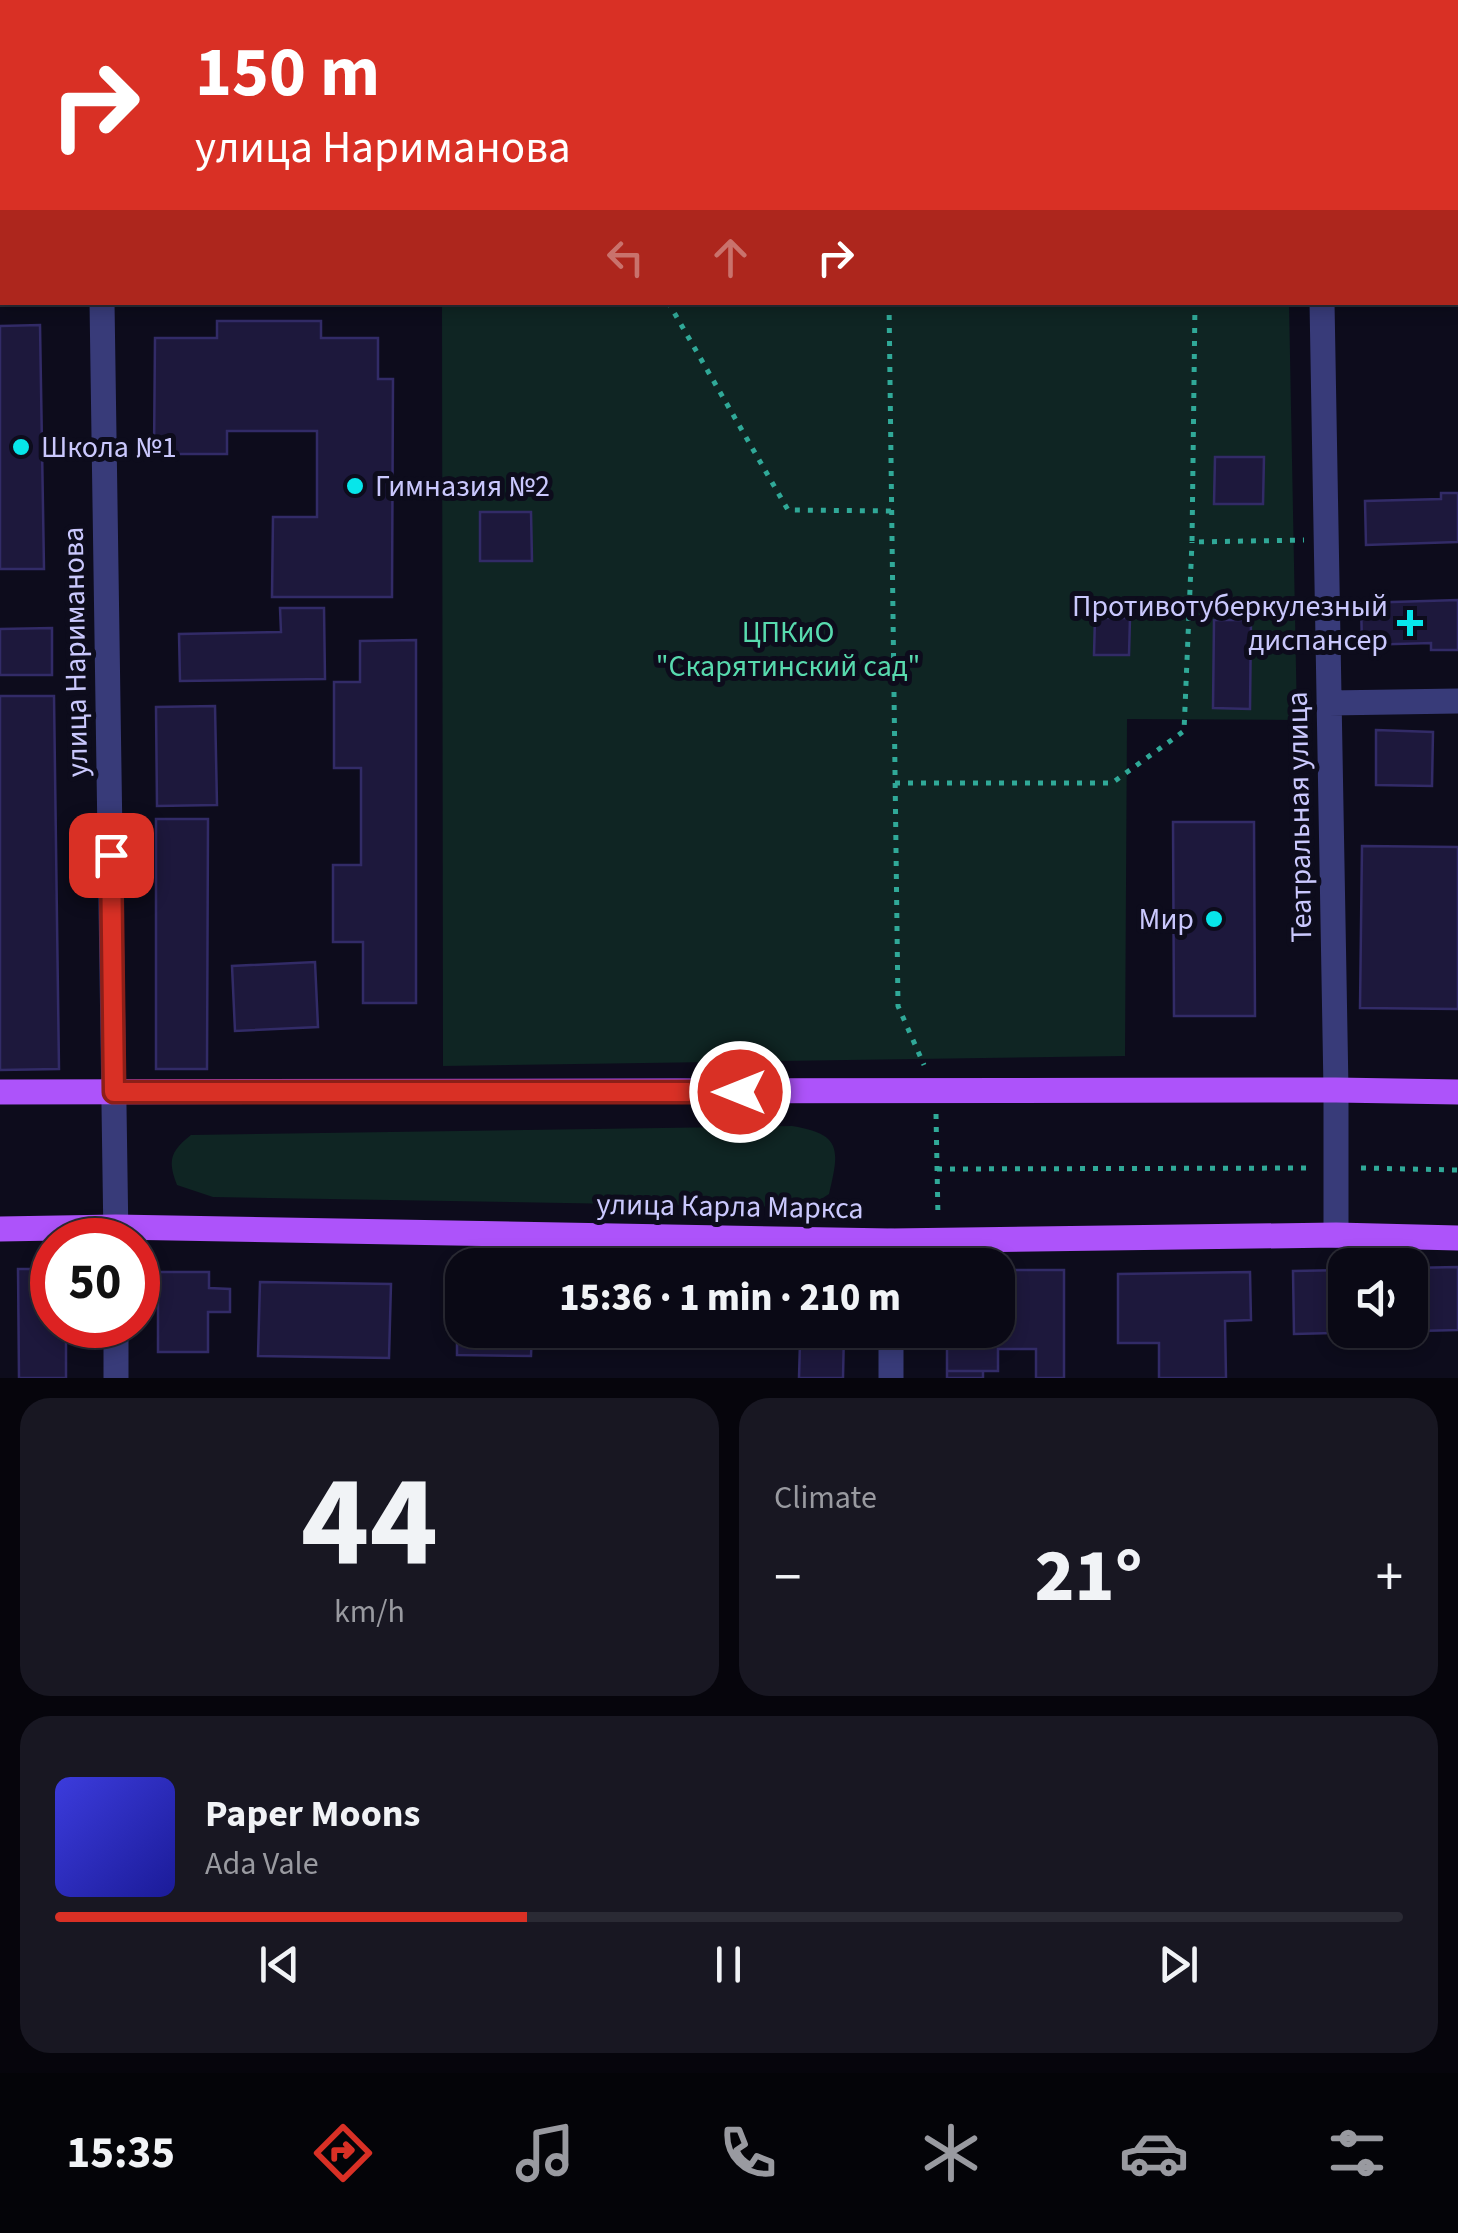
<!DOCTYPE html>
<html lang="en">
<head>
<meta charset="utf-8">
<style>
	body { margin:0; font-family:"Source Sans 3",sans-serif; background:#181722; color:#f1f3f6; height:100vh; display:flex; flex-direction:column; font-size:38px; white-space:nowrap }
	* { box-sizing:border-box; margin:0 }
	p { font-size:32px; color:#999aa0 }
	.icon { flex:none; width:55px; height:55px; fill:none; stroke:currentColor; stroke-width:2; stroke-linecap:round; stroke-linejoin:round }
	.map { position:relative; height:1378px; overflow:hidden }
	.panel { display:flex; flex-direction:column; gap:20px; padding:20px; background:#06050c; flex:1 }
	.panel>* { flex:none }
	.guide { position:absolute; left:0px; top:0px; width:1460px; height:305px; box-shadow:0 5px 15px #0003,0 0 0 2px #2a2a34; background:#d93025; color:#fff; overflow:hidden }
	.buttons { position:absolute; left:1328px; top:1248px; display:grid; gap:20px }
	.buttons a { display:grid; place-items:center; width:100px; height:100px; border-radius:20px; background:#0a0915; box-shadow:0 5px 15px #0003,0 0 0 2px #2a2a34; font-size:50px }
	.speed { position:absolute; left:30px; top:1218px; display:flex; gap:20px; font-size:50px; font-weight:700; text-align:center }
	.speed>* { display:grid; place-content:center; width:130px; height:130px; border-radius:50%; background:#0a0915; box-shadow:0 5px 15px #0003,0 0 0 2px #2a2a34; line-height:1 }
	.speed .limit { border:15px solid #d22; background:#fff; color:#111 }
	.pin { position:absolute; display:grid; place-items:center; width:85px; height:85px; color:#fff; margin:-42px; border-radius:20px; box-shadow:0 5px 15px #0006 }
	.me { position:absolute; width:110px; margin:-55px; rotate:270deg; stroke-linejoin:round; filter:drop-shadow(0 0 8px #0008) }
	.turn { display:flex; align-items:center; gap:35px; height:210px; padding:0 30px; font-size:45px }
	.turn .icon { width:130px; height:130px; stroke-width:2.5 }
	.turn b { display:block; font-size:70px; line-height:85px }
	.lanes { display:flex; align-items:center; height:95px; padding:0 30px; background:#0003; justify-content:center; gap:50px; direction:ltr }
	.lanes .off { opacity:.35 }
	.big { font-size:75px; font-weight:800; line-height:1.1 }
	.panel .tile { flex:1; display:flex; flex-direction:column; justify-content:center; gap:15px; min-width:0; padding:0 35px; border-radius:30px; background:#181722 }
	.panel .dial { align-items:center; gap:0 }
	.dial b { font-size:130px; line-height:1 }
	.song { display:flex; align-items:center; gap:30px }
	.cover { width:120px; height:120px; border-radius:15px; background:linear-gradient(135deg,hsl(240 70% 55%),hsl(240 70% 35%)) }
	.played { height:10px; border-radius:5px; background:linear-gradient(90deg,#d93025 35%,#2a2a34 35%) }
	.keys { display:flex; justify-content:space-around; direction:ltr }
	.heat { display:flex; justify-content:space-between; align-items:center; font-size:55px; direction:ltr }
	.panel .tiles { flex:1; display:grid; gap:20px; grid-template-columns:1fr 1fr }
	.tile:last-child { grid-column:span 2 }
	.trip { position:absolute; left:445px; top:1248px; width:570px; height:100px; border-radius:30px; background:#0a0915; box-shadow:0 5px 15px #0003,0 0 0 2px #2a2a34; font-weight:800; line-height:100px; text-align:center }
	.menu { display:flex; height:160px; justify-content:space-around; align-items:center; background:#040408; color:#999aa0 }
	.menu .icon { width:70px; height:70px }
	.menu .active { color:#d93025 }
	.menu b { font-size:45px; color:#f1f3f6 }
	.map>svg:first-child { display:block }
	.green { fill:#0f2523 }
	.building { fill:#1d183c; stroke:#322b67; stroke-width:2.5 }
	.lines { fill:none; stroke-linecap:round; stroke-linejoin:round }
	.path { stroke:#30a998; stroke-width:5; stroke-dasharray:5 8; stroke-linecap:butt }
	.minor { stroke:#383b79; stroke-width:25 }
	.major { stroke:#ad53fa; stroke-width:25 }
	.route-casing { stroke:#8d1f18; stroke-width:25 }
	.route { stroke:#d93025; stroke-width:18 }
	.poi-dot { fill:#07e6ea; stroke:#0d0c1c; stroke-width:4 }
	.labels { text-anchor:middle; stroke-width:10; stroke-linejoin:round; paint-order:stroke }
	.poi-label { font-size:30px; fill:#cac8fd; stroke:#0d0c1c; text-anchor:start }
	.park-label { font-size:30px; fill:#58daae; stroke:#0d0c1c }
	.street-label { font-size:30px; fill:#cac8fd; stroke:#0d0c1c }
</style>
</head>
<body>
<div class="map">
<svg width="1458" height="1378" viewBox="0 0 1458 1378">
	<rect width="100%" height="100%" fill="#0d0c1c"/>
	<path class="green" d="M0,45H2V255H0Z
		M442,303H1289L1297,720L1127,719L1125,1056L443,1066Z
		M792,1126C843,1134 839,1151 829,1194L812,1205L793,1207L213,1197L177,1185C167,1160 171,1151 191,1135Z"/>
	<path class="building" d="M217,321H321V338H378V379H393L392,597H272L273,517H317V431H227V454H154L155,338H217Z
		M40,325L44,569H0V326Z
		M1215,457H1264L1263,504H1214Z
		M1441,493H1458V542L1366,545L1365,501L1441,499Z
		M480,512H531L532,561H480Z
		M1458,600V650H1431V643L1362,645L1361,603Z
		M280,608H324L325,679L180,681L179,634L281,632Z
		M1095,618H1130L1129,655H1094Z
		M1214,620H1251L1250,709L1213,708Z
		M52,628V675H0V629Z
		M416,640V1003H363V942H333V865H361V768H334V682H360V641Z
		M0,696H54L59,1069L0,1070Z
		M215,706L217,805L157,806L156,707Z
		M1376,730L1433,732L1432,786L1376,785Z
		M156,819H208L207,1069H156Z
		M1173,822H1254L1255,1016H1174Z
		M1362,846L1458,847V1009L1360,1008Z
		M315,962L318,1027L235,1031L232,966Z
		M1458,1267V1330L1294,1334L1293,1271L1345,1270V1330H1410V1268Z
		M18,1269H52V1325H66V1378H19Z
		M998,1270H1064V1378H1036V1349H998V1371H947V1330H998Z
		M158,1272H209V1288L230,1289V1312H208V1352H158Z
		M1250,1272L1251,1320L1225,1321L1226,1378H1159V1343H1118V1274Z
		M260,1282L391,1284L389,1358L258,1356Z
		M457,1284H462V1330H532L531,1356L457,1355Z
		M743,1330H844L843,1378H799L800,1342L743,1341Z
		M947,1371H983V1378H947Z"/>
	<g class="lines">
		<path class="path" d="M50,0V2
			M942,2L943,0
			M0,144H2
			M668,302L788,510L892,511
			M889,302L898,1006L924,1065
			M1195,302L1192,542L1304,540
			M895,783H1112L1184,731L1192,542
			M936,1114L938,1218
			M1361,1168L1458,1170
			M937,1169L1310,1168"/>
		<path class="minor" d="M102,0V2
			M1317,0V2
			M642,2L774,0
			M0,15H2
			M0,294H2
			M102,302L116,1240
			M1322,302L1336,1090V1235
			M1329,703L1458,701
			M891,1241V1265
			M891,1330V1378
			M116,1378V1325"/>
		<path class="major" d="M0,1092L1336,1090L1458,1092
			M0,1229L116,1227L891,1241L1336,1235L1458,1238"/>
	</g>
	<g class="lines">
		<g class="route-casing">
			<path id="route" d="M111,855L114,1092H740"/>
		</g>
		<use href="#route" class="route"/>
	</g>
	<g class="poi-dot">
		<circle cx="21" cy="447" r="10"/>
		<circle cx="355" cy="486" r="10"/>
		<path d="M1405 608h10v10h10v10h-10v10h-10v-10h-10v-10h10z"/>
		<circle cx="1214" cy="919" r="10"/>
	</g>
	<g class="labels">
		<g class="poi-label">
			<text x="41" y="457">Школа №1</text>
			<text x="375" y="496">Гимназия №2</text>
			<text x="1388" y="616" text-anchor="end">Противотуберкулезный<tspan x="1388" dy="34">диспансер</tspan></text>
			<text x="1194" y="929" text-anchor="end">Мир</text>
		</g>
		<g class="park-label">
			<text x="788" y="642">ЦПКиО<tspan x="788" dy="34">"Скарятинский сад"</tspan></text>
		</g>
		<g class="street-label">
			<text transform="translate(75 652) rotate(-91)" y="10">улица Нариманова</text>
			<text transform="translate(1299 817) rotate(-91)" y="10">Театральная улица</text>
			<text transform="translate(730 1206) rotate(1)" y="10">улица Карла Маркса</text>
		</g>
	</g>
</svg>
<div class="buttons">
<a><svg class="icon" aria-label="sound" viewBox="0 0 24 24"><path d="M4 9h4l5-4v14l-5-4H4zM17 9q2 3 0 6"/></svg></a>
</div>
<div class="speed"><div class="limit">50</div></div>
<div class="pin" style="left:111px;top:855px;background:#d93025"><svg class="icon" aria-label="arrive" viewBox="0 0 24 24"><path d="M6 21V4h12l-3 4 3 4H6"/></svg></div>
<svg class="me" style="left:740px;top:1092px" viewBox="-20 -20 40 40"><circle r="17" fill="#d93025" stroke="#fff" stroke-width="3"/><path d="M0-11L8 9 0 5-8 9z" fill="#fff"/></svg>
<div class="trip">15:36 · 1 min · 210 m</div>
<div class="guide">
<div class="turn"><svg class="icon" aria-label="right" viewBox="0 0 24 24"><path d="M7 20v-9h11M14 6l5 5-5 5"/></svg><div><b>150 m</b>улица Нариманова</div></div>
<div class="lanes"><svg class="icon off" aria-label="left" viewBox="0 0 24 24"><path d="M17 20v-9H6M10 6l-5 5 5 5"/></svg><svg class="icon off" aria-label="ahead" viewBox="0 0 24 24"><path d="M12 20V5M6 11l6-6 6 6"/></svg><svg class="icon" aria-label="right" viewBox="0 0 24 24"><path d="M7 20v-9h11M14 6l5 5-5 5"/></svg></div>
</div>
</div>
<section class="panel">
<div class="tiles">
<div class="tile dial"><b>44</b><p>km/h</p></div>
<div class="tile"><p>Climate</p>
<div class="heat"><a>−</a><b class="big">21°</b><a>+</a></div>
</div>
<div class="tile">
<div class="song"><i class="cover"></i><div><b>Paper Moons</b><p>Ada Vale</p></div></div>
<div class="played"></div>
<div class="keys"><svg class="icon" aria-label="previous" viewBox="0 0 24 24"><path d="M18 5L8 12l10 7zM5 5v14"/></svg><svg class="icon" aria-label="pause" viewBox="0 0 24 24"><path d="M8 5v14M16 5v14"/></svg><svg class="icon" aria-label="next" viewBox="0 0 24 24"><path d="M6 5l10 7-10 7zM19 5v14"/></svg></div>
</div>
</div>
</section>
<nav class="menu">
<b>15:35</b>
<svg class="icon active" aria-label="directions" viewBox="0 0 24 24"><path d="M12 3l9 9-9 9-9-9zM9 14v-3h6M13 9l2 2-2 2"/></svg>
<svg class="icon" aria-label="music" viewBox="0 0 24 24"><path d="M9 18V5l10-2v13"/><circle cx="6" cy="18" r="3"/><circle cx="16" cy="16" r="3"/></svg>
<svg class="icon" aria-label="phone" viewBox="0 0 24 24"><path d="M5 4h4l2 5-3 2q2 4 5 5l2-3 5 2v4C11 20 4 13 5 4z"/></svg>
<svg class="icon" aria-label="climate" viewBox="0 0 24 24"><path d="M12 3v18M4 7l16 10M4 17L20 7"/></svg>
<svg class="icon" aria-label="car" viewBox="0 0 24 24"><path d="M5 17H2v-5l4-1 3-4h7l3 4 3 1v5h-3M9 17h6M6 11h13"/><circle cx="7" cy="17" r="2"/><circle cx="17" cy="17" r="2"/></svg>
<svg class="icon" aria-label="filters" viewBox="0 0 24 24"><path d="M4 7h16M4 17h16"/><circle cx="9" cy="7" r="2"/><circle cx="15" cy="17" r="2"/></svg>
</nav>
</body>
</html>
